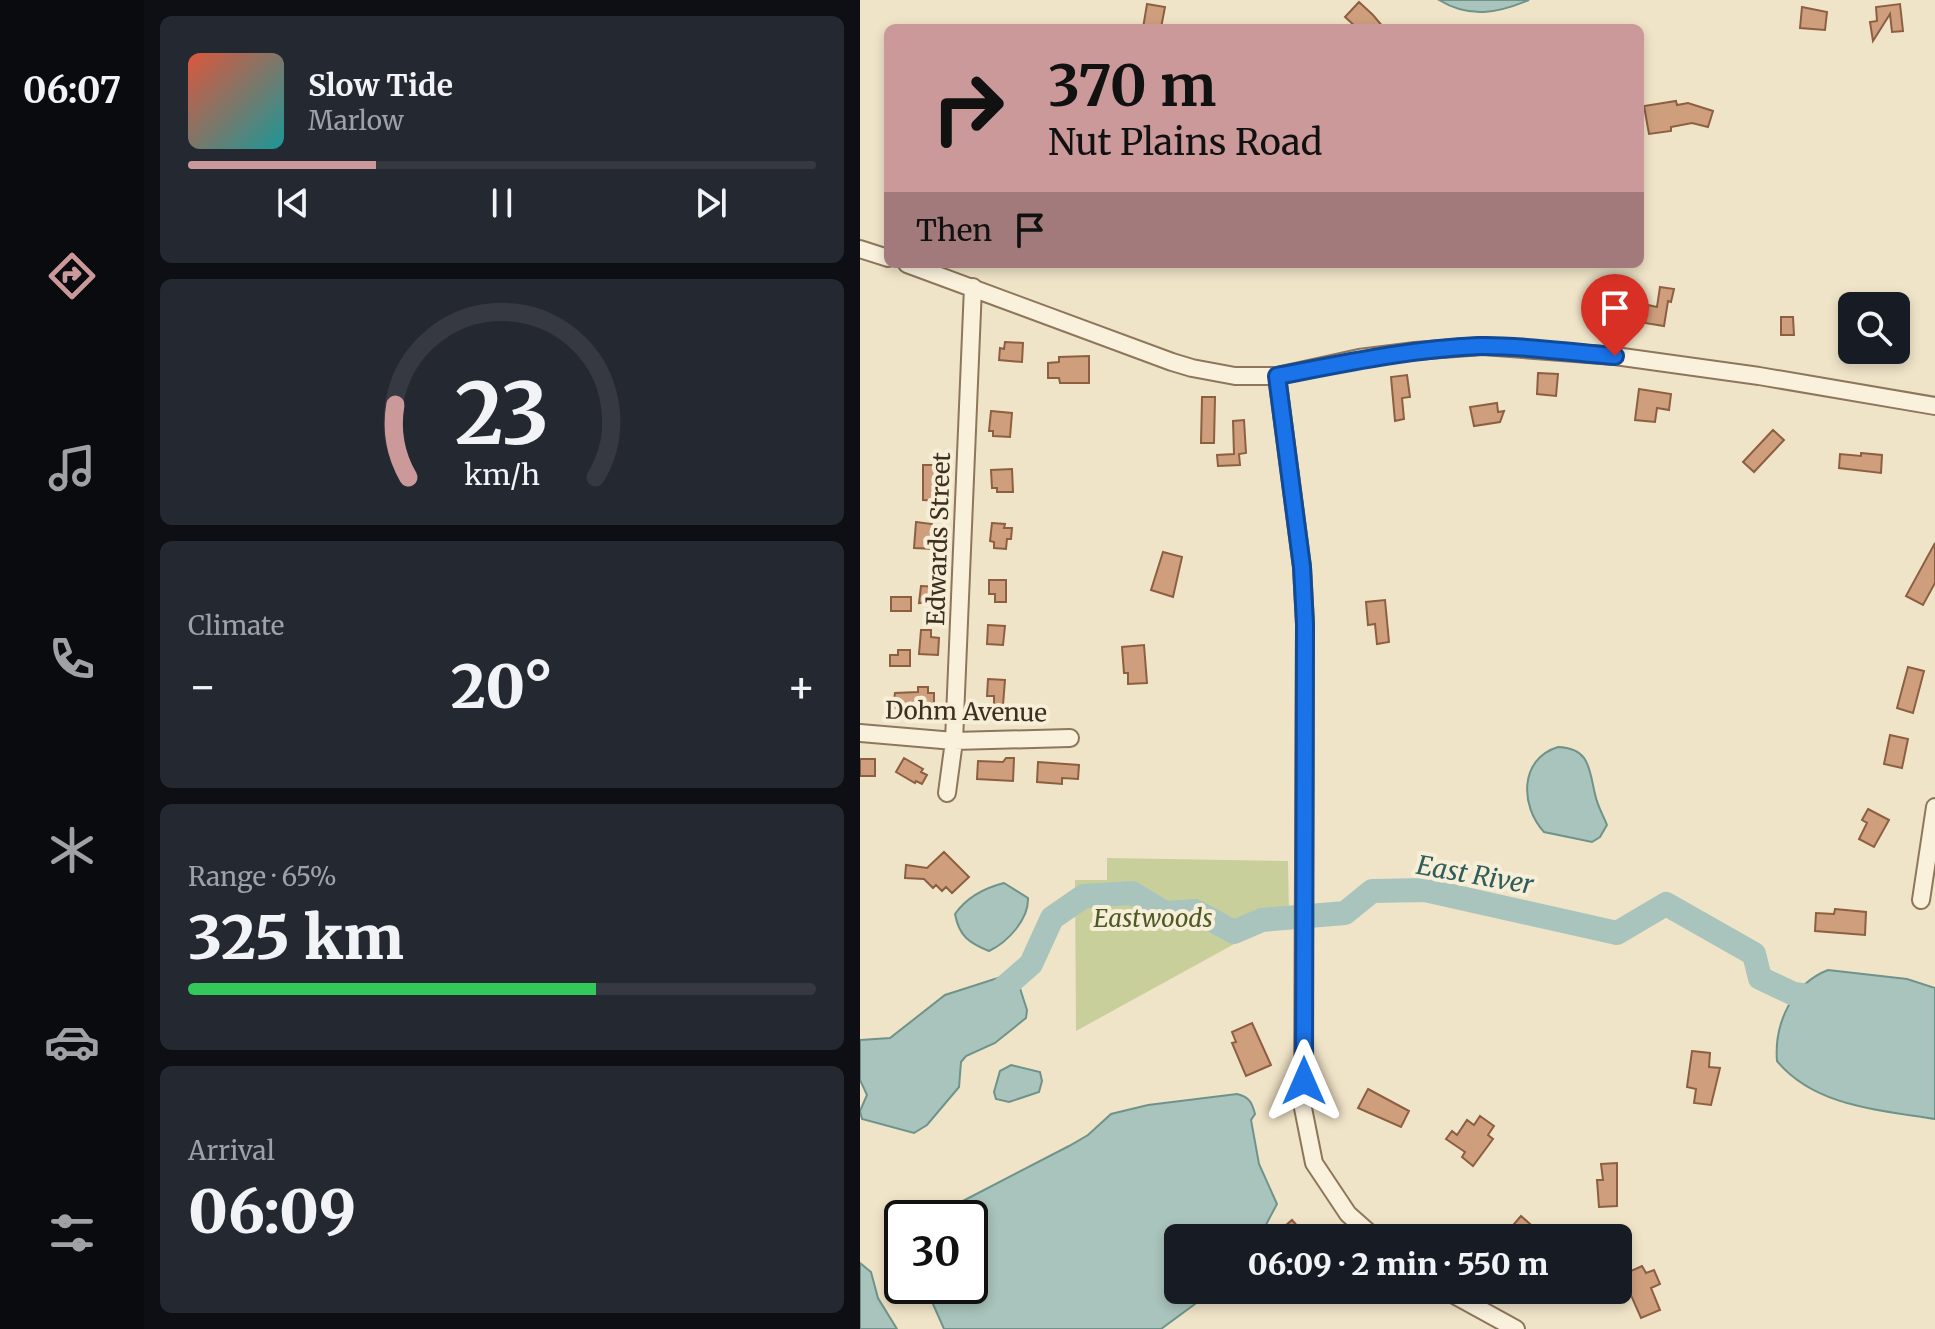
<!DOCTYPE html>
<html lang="en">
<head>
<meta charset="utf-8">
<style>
	body { margin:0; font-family:Merriweather,serif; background:#242831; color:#f1f3f6; height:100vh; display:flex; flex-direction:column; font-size:30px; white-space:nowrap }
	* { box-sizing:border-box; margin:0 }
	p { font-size:26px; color:#9ea1a6 }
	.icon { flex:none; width:44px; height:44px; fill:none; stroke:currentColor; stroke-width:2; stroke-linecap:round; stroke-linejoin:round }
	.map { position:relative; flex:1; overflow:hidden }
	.sheet { display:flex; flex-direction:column; gap:16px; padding:16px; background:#0d0f14; width:716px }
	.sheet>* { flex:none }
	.banner { position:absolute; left:24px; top:24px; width:760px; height:244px; border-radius:12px; box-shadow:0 4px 12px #0003; background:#cc999b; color:#111; overflow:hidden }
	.tools { position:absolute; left:978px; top:292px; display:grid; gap:16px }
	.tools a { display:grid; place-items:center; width:72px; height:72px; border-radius:12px; background:#171b24; box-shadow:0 4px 12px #0003; font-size:40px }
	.speed { position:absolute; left:24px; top:1200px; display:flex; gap:16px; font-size:40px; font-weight:700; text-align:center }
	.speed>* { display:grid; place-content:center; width:104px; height:104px; border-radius:50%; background:#171b24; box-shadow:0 4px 12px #0003; line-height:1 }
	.speed .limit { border:4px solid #111; border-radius:12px; background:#fff; color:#111 }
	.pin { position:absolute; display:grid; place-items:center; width:68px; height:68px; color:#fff; margin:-82px -34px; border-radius:50% 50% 50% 0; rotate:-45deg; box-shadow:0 0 8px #0007 }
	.pin .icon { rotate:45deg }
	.me { position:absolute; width:88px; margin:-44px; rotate:0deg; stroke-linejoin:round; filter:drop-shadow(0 0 6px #0008) }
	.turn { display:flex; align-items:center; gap:28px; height:168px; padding:0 32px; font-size:36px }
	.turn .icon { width:104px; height:104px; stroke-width:2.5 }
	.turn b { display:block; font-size:56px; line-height:68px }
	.then { display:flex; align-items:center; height:76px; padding:0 32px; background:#0003; gap:16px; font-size:30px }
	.big { font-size:60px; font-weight:800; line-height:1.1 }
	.sheet .tile { flex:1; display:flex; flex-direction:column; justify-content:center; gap:12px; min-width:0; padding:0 28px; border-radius:12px; background:#242831 }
	.sheet .dial { align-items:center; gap:0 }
	.dial svg { height:208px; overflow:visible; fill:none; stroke:#363941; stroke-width:7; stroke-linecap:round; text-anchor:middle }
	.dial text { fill:#f1f3f6; stroke:none }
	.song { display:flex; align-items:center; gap:24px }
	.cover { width:96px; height:96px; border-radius:12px; background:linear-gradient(135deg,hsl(10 70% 55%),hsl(180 70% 35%)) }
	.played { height:8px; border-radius:4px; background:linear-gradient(90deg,#cc999b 30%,#363941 30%) }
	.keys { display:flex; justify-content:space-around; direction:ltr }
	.heat { display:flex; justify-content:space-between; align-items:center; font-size:44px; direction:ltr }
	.charge { height:12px; border-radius:6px; background:linear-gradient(90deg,#34c759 65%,#363941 0) }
	.trip { position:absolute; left:304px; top:1224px; width:468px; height:80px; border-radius:12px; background:#171b24; box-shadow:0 4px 12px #0003; font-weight:800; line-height:80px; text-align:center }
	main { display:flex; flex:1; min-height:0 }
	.tabs { display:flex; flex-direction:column; width:144px; justify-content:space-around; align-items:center; background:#090b0e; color:#9ea1a6 }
	.tabs .icon { width:56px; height:56px }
	.tabs .on { color:#cc999b }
	.tabs b { font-size:36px; color:#f1f3f6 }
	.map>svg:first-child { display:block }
	.green { fill:#c9cf9b }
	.water { fill:#a9c4bc; stroke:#6f938a; stroke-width:2 }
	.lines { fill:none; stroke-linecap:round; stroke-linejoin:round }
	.river { stroke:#a9c4bc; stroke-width:24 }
	.building { fill:#cf9f7d; stroke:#8d5f41; stroke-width:2 }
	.minor-casing { stroke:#8d765c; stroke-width:20 }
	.minor { stroke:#faf1dc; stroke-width:16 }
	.route-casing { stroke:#114b97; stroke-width:20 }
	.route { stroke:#1a73e8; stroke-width:14 }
	.labels { text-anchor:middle; stroke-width:8; stroke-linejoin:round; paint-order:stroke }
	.street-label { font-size:24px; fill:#3d2e20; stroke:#f7eed8 }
	.park-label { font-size:24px; font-style:italic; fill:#4d5a26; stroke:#f7eed8 }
	.water-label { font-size:26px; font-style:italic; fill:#2f5d5a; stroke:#f7eed8 }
</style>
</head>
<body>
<main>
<nav class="tabs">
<b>06:07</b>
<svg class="icon on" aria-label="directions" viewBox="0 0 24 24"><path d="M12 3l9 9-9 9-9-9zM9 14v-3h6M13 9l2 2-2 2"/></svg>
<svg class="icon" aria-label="music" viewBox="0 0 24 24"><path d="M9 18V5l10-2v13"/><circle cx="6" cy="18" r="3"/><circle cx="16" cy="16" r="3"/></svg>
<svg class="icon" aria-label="phone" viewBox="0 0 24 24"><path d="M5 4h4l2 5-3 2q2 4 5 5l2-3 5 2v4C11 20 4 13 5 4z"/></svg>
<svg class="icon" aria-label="climate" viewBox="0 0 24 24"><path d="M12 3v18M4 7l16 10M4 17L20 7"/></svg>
<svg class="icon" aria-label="car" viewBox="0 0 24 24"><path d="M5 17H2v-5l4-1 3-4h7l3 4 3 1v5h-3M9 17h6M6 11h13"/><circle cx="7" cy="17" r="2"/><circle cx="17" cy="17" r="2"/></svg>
<svg class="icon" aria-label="filters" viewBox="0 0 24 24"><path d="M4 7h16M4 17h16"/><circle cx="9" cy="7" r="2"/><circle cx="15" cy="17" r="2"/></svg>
</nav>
<section class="sheet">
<div class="tile">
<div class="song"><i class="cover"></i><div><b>Slow Tide</b><p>Marlow</p></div></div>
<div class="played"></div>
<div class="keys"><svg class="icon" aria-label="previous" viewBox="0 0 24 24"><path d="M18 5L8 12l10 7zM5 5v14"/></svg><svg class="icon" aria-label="pause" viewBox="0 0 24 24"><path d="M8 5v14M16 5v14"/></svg><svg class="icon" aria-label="next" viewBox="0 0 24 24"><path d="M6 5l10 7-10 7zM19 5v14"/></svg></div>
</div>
<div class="tile dial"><svg viewBox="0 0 100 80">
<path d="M14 69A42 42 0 1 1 86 69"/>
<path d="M14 69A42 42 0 0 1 9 41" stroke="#cc999b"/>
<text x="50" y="56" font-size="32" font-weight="700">23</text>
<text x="50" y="72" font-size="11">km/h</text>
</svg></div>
<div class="tile"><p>Climate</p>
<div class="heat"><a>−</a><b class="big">20°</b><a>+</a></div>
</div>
<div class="tile"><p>Range · 65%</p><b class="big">325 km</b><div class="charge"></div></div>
<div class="tile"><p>Arrival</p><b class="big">06:09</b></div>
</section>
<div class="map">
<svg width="1075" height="1329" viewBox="0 0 1075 1329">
	<rect width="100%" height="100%" fill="#f0e4c8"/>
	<path class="green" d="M247,858L428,861L429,914L216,1031L215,880H247Z"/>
	<path class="water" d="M579,0H669C638,13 610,19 579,0Z
		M698,747C730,748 729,769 735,794C737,805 743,815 747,825L740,837L732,842L684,832C660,806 659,759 698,747Z
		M144,883L168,898C169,919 148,942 129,951C109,943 99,936 95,914C107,897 124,888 144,883Z
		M968,970L1047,979L1075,988V1119C1021,1110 955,1107 917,1061C914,1024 932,984 968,970Z
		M150,974L157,979L167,1010L166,1018L135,1043L106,1056L101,1062L99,1087L67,1125L54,1133L2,1119L0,1111L7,1095L0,1080V1040L30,1038L85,995Z
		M151,1065L180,1072L182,1081L179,1092L149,1102L136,1099L134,1092L140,1071Z
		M377,1094C389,1097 392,1102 395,1114L391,1120L399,1164L417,1204L399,1238H318V1290H354L301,1329H84L65,1286H110V1218H58L99,1203L209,1146L228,1135L251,1114L288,1105Z
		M0,1263L11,1272L18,1298L37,1329H0Z"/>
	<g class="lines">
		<path class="river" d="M133,997L171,964L192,918L224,896L272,893L305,913L335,911L374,932L402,920L485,913L512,891L565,890L757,933L806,904L894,954L900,978L934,994L965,998"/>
	</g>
	<path class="building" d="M499,2L513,15L524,28H497L485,17Z
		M287,4L305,7L301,28H283Z
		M1040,4L1043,31L1032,32L1030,14L1013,41L1010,22L1017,21L1016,7Z
		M942,7L967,12L965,30L940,28Z
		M816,101L817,105L828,103L853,111L848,127L832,123L811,127V131L789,134L784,106Z
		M800,287L814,289L811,302L808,301L804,326L785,323L788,305L797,307Z
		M921,317H933L934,335H921Z
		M145,342L163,343L162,362L139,360L140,348L144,349Z
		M229,356V383H200L199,378H188V363L199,362V357Z
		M678,373L698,374L696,396L677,394Z
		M547,375L550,397L542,398L544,419L535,421L531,377Z
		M779,389L811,394L809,410L797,408L795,422L775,420Z
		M342,397H355L354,443H341Z
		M637,403L638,412L644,411L640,422L614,426L610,407Z
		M131,411L152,413L150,437L133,436V431H129Z
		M384,420L386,453L379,454L380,465L358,466L357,455L374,454L373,421Z
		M913,430L924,440L894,472L883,462Z
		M1001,453L1022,455L1021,473L979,468L980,454L1001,456Z
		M63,465H78V501L63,500Z
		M152,469L153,492H137V488H132L131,470Z
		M56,522L72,524L71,532H76L75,549L54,548Z
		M132,523L145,524L144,528H152L151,539H147L146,549L134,548V542L130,541Z
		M1075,543V583L1063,605L1046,596Z
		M303,552L322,557L313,597L291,590Z
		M129,580H146V602H135V594H129Z
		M61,586L79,587L78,601L59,603Z
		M31,597H51V611H31Z
		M525,600L529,642L517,644L515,624L508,625L506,602Z
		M128,625L145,626L143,645L127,644Z
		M61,630H71V637L79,638L78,655L59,654Z
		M284,645L287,683L268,684V673H264L262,647Z
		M38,650H50V666H30V655H38Z
		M1048,667L1064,671L1053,713L1037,708Z
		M128,679L145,680L143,705L134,704V696H127Z
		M58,687H68V693H74V713H68V718H58V707L35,708L33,705L35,693L58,692Z
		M1030,735L1048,739L1042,768L1024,764Z
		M44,758L63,769L61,772L67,775L62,784L56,781L55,783L36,772Z
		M146,758H154L153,781L117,779L118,761L143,762Z
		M0,759H15V776H0Z
		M178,762L219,765L218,779L202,778V784L177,782Z
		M1008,809L1029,820L1014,847L999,839L1007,823L1002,820Z
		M84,852L109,877L92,893L86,887L82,891L76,885L73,888L64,879L45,878L46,865L67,868Z
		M975,909L1006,912L1005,935L955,931L956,913L974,914Z
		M392,1023L411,1065L386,1076L372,1043L376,1042L372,1032Z
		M832,1051L850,1053L849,1067L860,1068L851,1105L834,1103L836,1089L827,1087Z
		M508,1089L549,1111L541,1127L498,1108Z
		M620,1116L634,1126L628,1135L633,1139L613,1166L602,1157L605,1152L586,1139L592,1131L597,1135L607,1120L614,1125Z
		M757,1163V1206L739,1207L737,1180H743L741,1164Z
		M661,1216L670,1224L667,1228L678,1238H642Z
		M432,1220L448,1238H411Z
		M782,1266L786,1273L794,1270L800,1284L791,1288L800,1310L781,1318L762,1275Z"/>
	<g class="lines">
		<g class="minor-casing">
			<path id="minor" d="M0,249L28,258
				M47,264L312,362L332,368L375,376H417L499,358L555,351L623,346L755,356L899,376L1075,406
				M417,376L442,567L445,624L443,1108L454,1163L488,1214L515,1238
				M0,733L94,741L210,738
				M87,793L94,741L113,287
				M1061,900L1075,807
				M585,1290L656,1329"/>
		</g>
		<use href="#minor" class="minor"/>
	</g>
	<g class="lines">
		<g class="route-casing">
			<path id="route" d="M444,1081L445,624L442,567L417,376C485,363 550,349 619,346C664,345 710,353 755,356"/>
		</g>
		<use href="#route" class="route"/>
	</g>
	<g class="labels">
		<g class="street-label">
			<text transform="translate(79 539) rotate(-88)" y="8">Edwards Street</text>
			<text transform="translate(106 712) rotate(1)" y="8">Dohm Avenue</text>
		</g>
		<g class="park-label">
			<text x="293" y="927">Eastwoods</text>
		</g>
		<g class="water-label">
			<text transform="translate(615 875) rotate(10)" y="9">East River</text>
		</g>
	</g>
</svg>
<div class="tools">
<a><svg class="icon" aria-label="search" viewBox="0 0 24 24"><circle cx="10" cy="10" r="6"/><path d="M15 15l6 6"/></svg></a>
</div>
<div class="speed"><div class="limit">30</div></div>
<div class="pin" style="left:755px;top:356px;background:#d93025"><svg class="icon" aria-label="arrive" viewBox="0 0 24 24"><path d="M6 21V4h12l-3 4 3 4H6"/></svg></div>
<svg class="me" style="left:444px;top:1081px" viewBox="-20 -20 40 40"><path d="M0-17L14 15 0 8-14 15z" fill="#1a73e8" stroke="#fff" stroke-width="4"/></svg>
<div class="trip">06:09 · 2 min · 550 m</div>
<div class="banner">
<div class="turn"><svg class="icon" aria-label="right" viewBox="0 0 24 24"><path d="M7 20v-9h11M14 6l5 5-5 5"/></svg><div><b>370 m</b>Nut Plains Road</div></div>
<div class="then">Then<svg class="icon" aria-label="arrive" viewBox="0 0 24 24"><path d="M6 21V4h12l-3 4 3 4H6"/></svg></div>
</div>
</div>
</main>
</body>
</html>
